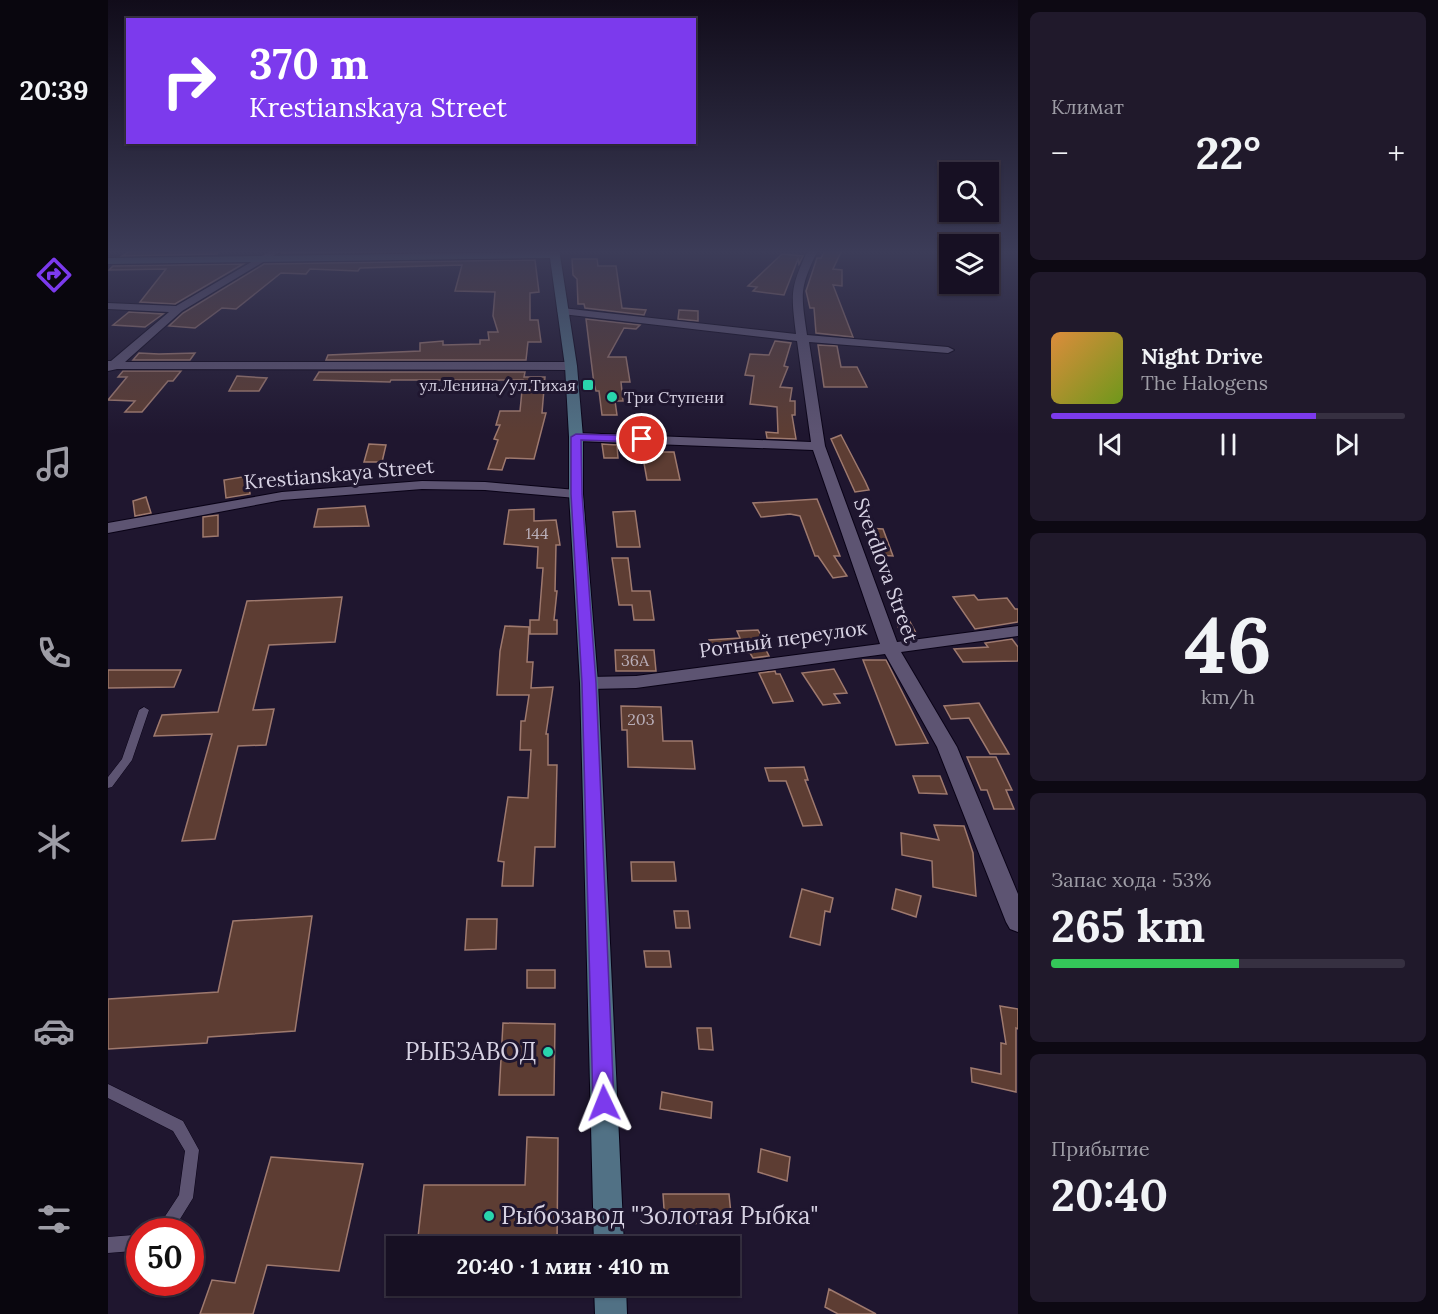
<!DOCTYPE html>
<html lang="ru">
<head>
<meta charset="utf-8">
<style>
	body { margin:0; font-family:Lora,serif; background:#20192b; color:#f1f3f6; height:100vh; display:flex; flex-direction:column; font-size:22px; white-space:nowrap }
	* { box-sizing:border-box; margin:0 }
	p { font-size:20px; color:#9e9da6 }
	.icon { flex:none; width:33px; height:33px; fill:none; stroke:currentColor; stroke-width:2; stroke-linecap:round; stroke-linejoin:round }
	.map { position:relative; flex:1; overflow:hidden }
	.panel { display:flex; flex-direction:column; gap:12px; padding:12px; background:#0d0913; width:420px }
	.panel>* { flex:none }
	.guide { position:absolute; left:18px; top:18px; width:570px; height:126px; border-radius:0px; box-shadow:0 2px 4px #0004,0 0 0 2px #363041; background:#7c3aed; color:#fff; overflow:hidden }
	.buttons { position:absolute; left:831px; top:162px; display:grid; gap:12px }
	.buttons a { display:grid; place-items:center; width:60px; height:60px; border-radius:0px; background:#171023; box-shadow:0 2px 4px #0004,0 0 0 2px #363041; font-size:30px }
	.speed { position:absolute; left:18px; top:1218px; display:flex; gap:12px; font-size:30px; font-weight:700; text-align:center }
	.speed>* { display:grid; place-content:center; width:78px; height:78px; border-radius:50%; background:#171023; box-shadow:0 2px 4px #0004,0 0 0 2px #363041; line-height:1 }
	.speed .limit { border:9px solid #d22; background:#fff; color:#111 }
	.pin { position:absolute; display:grid; place-items:center; width:51px; height:51px; color:#fff; margin:-26px; border:3px solid #fff; border-radius:50%; box-shadow:0 2px 6px #0007 }
	.me { position:absolute; width:66px; margin:-33px; rotate:358deg; stroke-linejoin:round; filter:drop-shadow(0 0 4px #0008) }
	.turn { display:flex; align-items:center; gap:21px; height:126px; padding:0 24px; font-size:27px }
	.turn .icon { width:78px; height:78px; stroke-width:2.5 }
	.turn b { display:block; font-size:42px; line-height:51px }
	.big { font-size:45px; font-weight:800; line-height:1.1 }
	.panel .tile { flex:1; display:flex; flex-direction:column; justify-content:center; gap:9px; min-width:0; padding:0 21px; border-radius:9px; background:#20192b }
	.panel .dial { align-items:center; gap:0 }
	.dial b { font-size:78px; line-height:1 }
	.song { display:flex; align-items:center; gap:18px }
	.cover { width:72px; height:72px; border-radius:9px; background:linear-gradient(135deg,hsl(30 70% 55%),hsl(80 70% 35%)) }
	.played { height:6px; border-radius:3px; background:linear-gradient(90deg,#7c3aed 75%,#363041 75%) }
	.keys { display:flex; justify-content:space-around; direction:ltr }
	.heat { display:flex; justify-content:space-between; align-items:center; font-size:33px; direction:ltr }
	.charge { height:9px; border-radius:4px; background:linear-gradient(90deg,#34c759 53%,#363041 0) }
	.trip { position:absolute; left:278px; top:1236px; width:354px; height:60px; border-radius:0px; background:#171023; box-shadow:0 2px 4px #0004,0 0 0 2px #363041; font-weight:800; line-height:60px; text-align:center }
	main { display:flex; flex:1; min-height:0 }
	.tab-bar { display:flex; flex-direction:column; width:108px; justify-content:space-around; align-items:center; background:#09060e; color:#9e9da6 }
	.tab-bar .icon { width:42px; height:42px }
	.tab-bar .selected { color:#7c3aed }
	.tab-bar b { font-size:27px; color:#f1f3f6 }
	.map>svg:first-child { display:block }
	.building { fill:#5d3d33; stroke:#9e796e; stroke-width:1.5 }
	.lines { fill:none; stroke-linecap:round; stroke-linejoin:round }
	.lane-casing { stroke:#090216; stroke-width:1 }
	.street-casing { stroke:#090216; stroke-width:2 }
	.secondary-casing { stroke:#090216; stroke-width:2 }
	.lane { fill:#5d5472; fill-rule:evenodd }
	.street { fill:#5d5472; fill-rule:evenodd }
	.secondary { fill:#517185; fill-rule:evenodd }
	.route { fill:#7c3aed; stroke:#51269a; stroke-width:1.5 }
	.poi-dot { fill:#29d5ad; stroke:#1f162f; stroke-width:2 }
	.labels { text-anchor:middle; stroke-width:6; stroke-linejoin:round; paint-order:stroke }
	.far-poi-label { font-size:16px; fill:#d7d2e3; stroke:#1f162f; text-anchor:end }
	.number-label { font-size:16px; fill:#b8adb7 }
	.street-label { font-size:20px; fill:#d7d2e3; stroke:#1f162f }
	.near-poi-label { font-size:24px; fill:#d7d2e3; stroke:#1f162f; text-anchor:end }
</style>
</head>
<body>
<main>
<nav class="tab-bar">
<b>20:39</b>
<svg class="icon selected" aria-label="directions" viewBox="0 0 24 24"><path d="M12 3l9 9-9 9-9-9zM9 14v-3h6M13 9l2 2-2 2"/></svg>
<svg class="icon" aria-label="music" viewBox="0 0 24 24"><path d="M9 18V5l10-2v13"/><circle cx="6" cy="18" r="3"/><circle cx="16" cy="16" r="3"/></svg>
<svg class="icon" aria-label="phone" viewBox="0 0 24 24"><path d="M5 4h4l2 5-3 2q2 4 5 5l2-3 5 2v4C11 20 4 13 5 4z"/></svg>
<svg class="icon" aria-label="climate" viewBox="0 0 24 24"><path d="M12 3v18M4 7l16 10M4 17L20 7"/></svg>
<svg class="icon" aria-label="car" viewBox="0 0 24 24"><path d="M5 17H2v-5l4-1 3-4h7l3 4 3 1v5h-3M9 17h6M6 11h13"/><circle cx="7" cy="17" r="2"/><circle cx="17" cy="17" r="2"/></svg>
<svg class="icon" aria-label="filters" viewBox="0 0 24 24"><path d="M4 7h16M4 17h16"/><circle cx="9" cy="7" r="2"/><circle cx="15" cy="17" r="2"/></svg>
</nav>
<div class="map">
<svg width="910" height="1314" viewBox="0 0 910 1314">
	<rect width="100%" height="100%" fill="#1f162f"/>
	<path class="building" d="M177,250H427L174,253Z
		M717,250L733,252L725,269L734,270V286L725,285L745,337L708,333L706,308H702L698,291L709,258H713Z
		M22,251H111L109,254L14,256Z
		M674,254L695,256L691,264L690,259L676,295L645,291L649,287L640,286Z
		M464,259H489L490,266H508L514,308L538,310L536,315L477,308L476,304H470L469,279L465,275Z
		M427,260L431,292L422,293V320H430L433,342H420L418,360H218L220,355L312,351V343L335,341V345L372,344V340H381L380,332H390L385,316L387,292L347,291L354,265L252,268L250,271L202,269L198,274L173,273L128,309L114,308L87,328L61,326L75,313L156,264Z
		M135,264L67,304L32,302L58,269L1,270L5,266Z
		M571,310L590,311V321L570,319Z
		M21,312L55,314L37,327L5,325Z
		M478,319L532,325L528,329L516,328L500,357H518L522,382H513L515,401H507L509,415H494L491,391H488L486,384Z
		M667,341L683,343L676,366L680,367L672,387L684,388L682,401H687V415H684L688,439L659,438L658,432L670,433L669,407L642,404L646,376L637,375L642,354L661,355Z
		M710,345L729,346L733,367H749L759,387H716Z
		M31,353L51,354L87,353L82,360H25Z
		M15,371H73L65,381H60L34,412H17L27,401L0,400L19,377H10Z
		M211,372H417L416,377H437L434,413H438L426,459L398,458L394,470L380,469L390,440L386,439L392,425H388L392,411H412L415,380H283L282,382L206,380Z
		M129,376L159,378L151,391H121Z
		M733,435L757,481L761,490L747,492L723,439Z
		M261,444L278,445L274,462H256Z
		M494,444L509,445L510,458H496Z
		M534,452H566L572,480H539Z
		M140,476L142,494L118,498L116,480Z
		M38,497L43,513L27,516L25,501Z
		M709,499L732,556H726L739,576L725,578L710,556H707L692,516L682,514L653,517L645,503Z
		M257,506L261,526L206,527L210,509Z
		M426,509V521L448,520L452,545H448L447,591H449L446,620H449V634H422V620H431L435,568H429L430,547L396,544L401,510Z
		M527,511L532,547H509L505,512Z
		M110,515V536L95,537V517Z
		M758,528L775,529L785,556L769,555Z
		M504,558H520L524,591H542L546,620H526L524,605H511Z
		M866,595L870,600L899,598L907,609H910V622L867,629L845,597Z
		M234,597L227,642L161,645L145,710L166,709L158,745L130,746L107,839L74,841L104,734L46,736L54,715L110,712L139,601Z
		M787,620H801L808,633H793Z
		M397,626L421,627L419,662H425L423,688L445,687L438,734H440V765H449L447,847H427L425,886H394L396,862L390,861L400,797L420,798L423,750H412L413,721H417L421,695H389L392,651Z
		M650,630L660,648H657L661,656L645,658L642,653H638L606,655L601,640L632,638L629,631Z
		M904,639L910,647V661L855,662L846,649L880,647L877,643Z
		M507,650H546L548,671H508Z
		M755,660H778L820,743L788,745Z
		M726,669L739,693L726,694L732,703L715,705L694,673Z
		M0,670H73L66,687L0,688Z
		M667,671L668,674H672L685,701L665,703L651,673Z
		M871,703L901,754H882L861,718L843,719L836,706Z
		M513,706L553,707L555,741H584L587,769L520,767L519,730H514Z
		M859,757H888L904,790H898L906,809H886L879,790H873Z
		M696,767L700,780H697L714,825L695,826L678,781H661L657,768Z
		M805,776H832L839,794L811,793Z
		M826,825L856,826L865,853L868,896L825,887L824,861L794,855L793,833L831,840Z
		M523,862H566L568,881H524Z
		M694,889L725,898L722,912L717,911L712,945L682,937Z
		M788,889L813,896L808,917L784,909Z
		M566,911H580L582,928H568Z
		M204,916L187,1031L100,1037L99,1043L0,1049V999L110,992L125,921Z
		M359,919H389L388,949L357,950Z
		M536,951H561L563,967H538Z
		M419,970H447V988H419Z
		M892,1006L910,1009V1029L908,1028V1092L864,1082L863,1068L893,1074V1043L898,1044Z
		M395,1023L447,1024L446,1095H391Z
		M589,1028H603L605,1050L591,1049Z
		M554,1092L604,1102L603,1118L552,1109Z
		M419,1137L450,1138L449,1246H309L316,1185H417Z
		M653,1149L682,1157L679,1181L650,1172Z
		M163,1157L255,1164L231,1271L159,1265L145,1314H92L104,1280L127,1283Z
		M555,1194H621L624,1224L557,1223Z
		M721,1289L768,1314H730L717,1307Z"/>
	<g class="lines">
		<g class="lane-casing">
			<path id="lane" d="M36,707L41,710L24,760L4,787L0,788V777L14,759L31,710Z
				M0,1084L75,1121L91,1150L85,1198L64,1232H45L47,1227L52,1224L71,1195L77,1151L65,1131L0,1098Z
				M32,1233V1248L25,1251L0,1253V1237L25,1235Z"/>
		</g>
		<g class="street-casing">
			<path id="street" d="M164,250H175L74,311L17,362H463L469,366L463,370L9,369L0,371V361H3L61,312L0,309V303L68,306Z
				M700,250H710C691,289 693,293 699,335L840,347L846,350L840,353L701,342L717,446L789,642L910,626V636L793,652L849,747L910,894V932L902,929L898,922L829,747L777,654L528,688L481,689L474,687L472,683L474,679L481,677L528,676L772,644L705,450L468,441L461,437L468,433L703,442L689,341L454,314L449,311L454,308L688,334C683,293 682,288 700,250Z
				M314,481L377,482L468,490L475,494L468,498L377,490L314,489L174,500L0,533V523L174,492Z"/>
		</g>
		<g class="secondary-casing">
			<path id="secondary" d="M442,250H450L452,255L469,366L475,437V494L490,683L516,1246H486L472,683L461,494V437L457,366L442,258L0,264V258L442,252Z
				M486,1286H518L519,1314H487Z"/>
		</g>
		<use href="#lane" class="lane"/>
		<use href="#street" class="street"/>
		<use href="#secondary" class="secondary"/>
	</g>
	<linearGradient id="sky" x2="0" y2="1"><stop stop-color="#110c1a"/><stop offset="0.58" stop-color="#3c3c58"/><stop offset="1" stop-color="#3c3c58" stop-opacity="0"/></linearGradient>
	<rect width="910" height="434" fill="url(#sky)"/>
	<path class="route" d="M468,434L534,436L539,439L534,442L473,440L474,494L488,683L506,1103L503,1110L496,1113L488,1110L485,1103L474,683L463,494V437Z"/>
	<g class="poi-dot">
		<rect x="474" y="379" width="12" height="12" rx="3"/>
		<circle cx="504" cy="397" r="6"/>
		<circle cx="440" cy="1052" r="6"/>
		<circle cx="381" cy="1216" r="6"/>
	</g>
	<g class="labels">
		<g class="far-poi-label">
			<text x="468" y="391">ул.Ленина/ул.Тихая</text>
			<text x="516" y="403" text-anchor="start">Три Ступени</text>
		</g>
		<g class="number-label">
			<text x="429" y="539">144</text>
			<text x="527" y="666">36А</text>
			<text x="533" y="725">203</text>
		</g>
		<g class="street-label">
			<text transform="translate(231 474) rotate(-5)" y="7">Krestianskaya Street</text>
			<text transform="translate(778 570) rotate(70)" y="7">Sverdlova Street</text>
			<text transform="translate(675 639) rotate(-8)" y="7">Ротный переулок</text>
		</g>
		<g class="near-poi-label">
			<text x="428" y="1060">РЫБЗАВОД</text>
			<text x="393" y="1224" text-anchor="start">Рыбозавод "Золотая Рыбка"</text>
		</g>
	</g>
</svg>
<div class="buttons">
<a><svg class="icon" aria-label="search" viewBox="0 0 24 24"><circle cx="10" cy="10" r="6"/><path d="M15 15l6 6"/></svg></a>
<a><svg class="icon" aria-label="layers" viewBox="0 0 24 24"><path d="M12 4l9 5-9 5-9-5zM3 14l9 5 9-5"/></svg></a>
</div>
<div class="speed"><div class="limit">50</div></div>
<div class="pin" style="left:534px;top:439px;background:#d93025"><svg class="icon" aria-label="arrive" viewBox="0 0 24 24"><path d="M6 21V4h12l-3 4 3 4H6"/></svg></div>
<svg class="me" style="left:496px;top:1103px" viewBox="-20 -20 40 40"><path d="M0-17L14 15 0 8-14 15z" fill="#7c3aed" stroke="#fff" stroke-width="4"/></svg>
<div class="trip">20:40 · 1 мин · 410 m</div>
<div class="guide">
<div class="turn"><svg class="icon" aria-label="right" viewBox="0 0 24 24"><path d="M7 20v-9h11M14 6l5 5-5 5"/></svg><div><b>370 m</b>Krestianskaya Street</div></div>
</div>
</div>
<section class="panel">
<div class="tile"><p>Климат</p>
<div class="heat"><a>−</a><b class="big">22°</b><a>+</a></div>
</div>
<div class="tile">
<div class="song"><i class="cover"></i><div><b>Night Drive</b><p>The Halogens</p></div></div>
<div class="played"></div>
<div class="keys"><svg class="icon" aria-label="previous" viewBox="0 0 24 24"><path d="M18 5L8 12l10 7zM5 5v14"/></svg><svg class="icon" aria-label="pause" viewBox="0 0 24 24"><path d="M8 5v14M16 5v14"/></svg><svg class="icon" aria-label="next" viewBox="0 0 24 24"><path d="M6 5l10 7-10 7zM19 5v14"/></svg></div>
</div>
<div class="tile dial"><b>46</b><p>km/h</p></div>
<div class="tile"><p>Запас хода · 53%</p><b class="big">265 km</b><div class="charge"></div></div>
<div class="tile"><p>Прибытие</p><b class="big">20:40</b></div>
</section>
</main>
</body>
</html>
